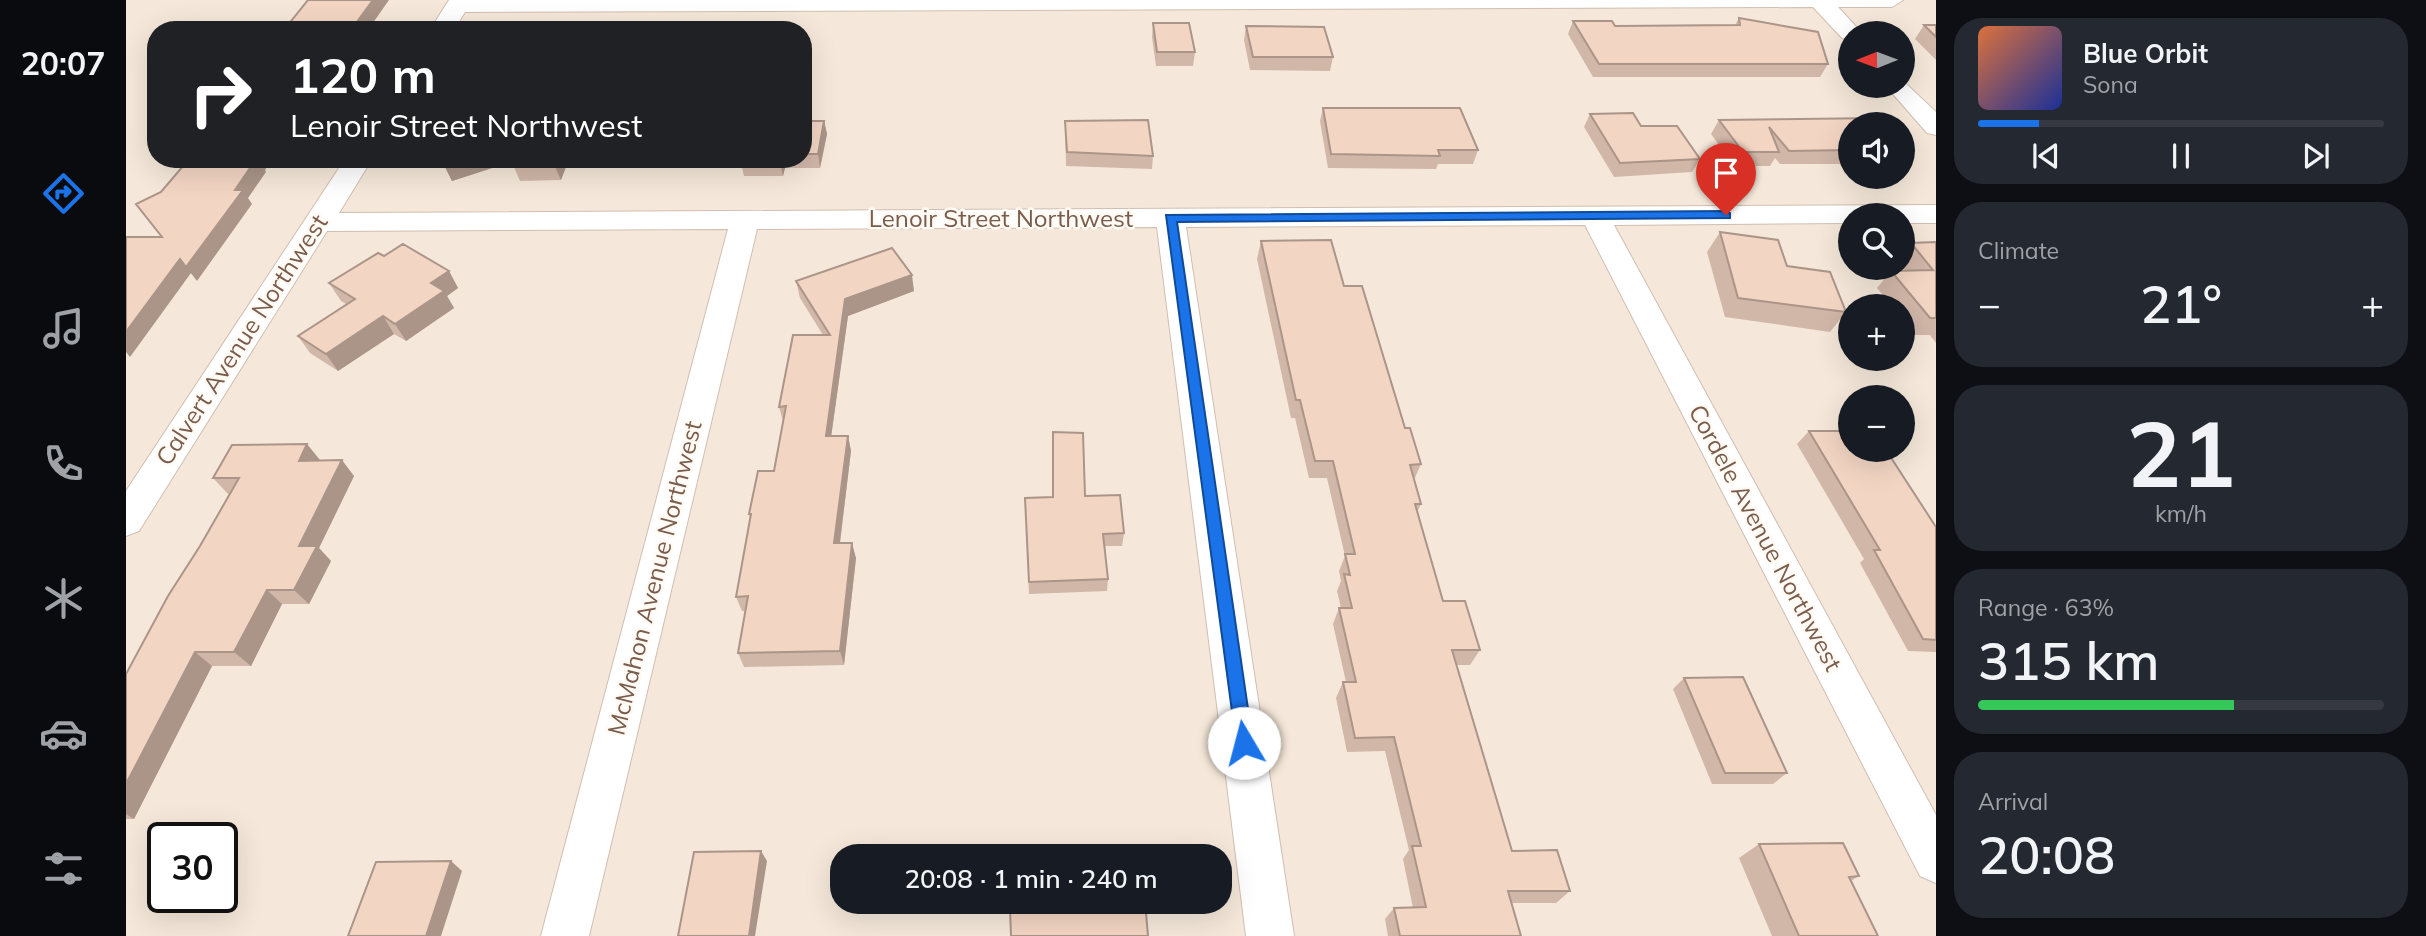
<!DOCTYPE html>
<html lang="en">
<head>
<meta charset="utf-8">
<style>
	body { margin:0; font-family:Mulish,sans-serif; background:#242831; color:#f1f3f6; height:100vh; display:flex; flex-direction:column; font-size:26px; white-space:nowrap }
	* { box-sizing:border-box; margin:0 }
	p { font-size:23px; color:#9ea1a6 }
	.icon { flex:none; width:38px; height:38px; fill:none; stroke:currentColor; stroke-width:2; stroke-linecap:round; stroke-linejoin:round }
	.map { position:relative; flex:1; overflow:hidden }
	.drawer { display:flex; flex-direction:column; gap:18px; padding:18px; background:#0d0f14; width:490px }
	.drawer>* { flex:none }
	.banner { position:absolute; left:21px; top:21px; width:665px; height:147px; border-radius:28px; box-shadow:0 7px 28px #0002; background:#202124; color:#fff; overflow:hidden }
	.needle { width:46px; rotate:269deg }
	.fabs { position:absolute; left:1712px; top:21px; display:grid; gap:14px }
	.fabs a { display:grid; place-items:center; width:77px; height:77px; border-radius:50%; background:#171b24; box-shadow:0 7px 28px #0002; font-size:35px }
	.speed { position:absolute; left:21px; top:822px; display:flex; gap:14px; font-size:35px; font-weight:700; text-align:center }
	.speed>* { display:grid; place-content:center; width:91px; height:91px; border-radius:50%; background:#171b24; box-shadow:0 7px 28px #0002; line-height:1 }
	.speed .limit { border:4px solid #111; border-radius:10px; background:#fff; color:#111 }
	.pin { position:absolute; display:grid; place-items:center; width:60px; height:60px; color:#fff; margin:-72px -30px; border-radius:50% 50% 50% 0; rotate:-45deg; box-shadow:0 0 7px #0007 }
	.pin .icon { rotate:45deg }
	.me { position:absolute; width:77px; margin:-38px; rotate:352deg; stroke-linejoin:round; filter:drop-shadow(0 0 5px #0008) }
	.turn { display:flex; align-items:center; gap:24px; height:147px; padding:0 28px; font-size:32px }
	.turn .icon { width:91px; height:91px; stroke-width:2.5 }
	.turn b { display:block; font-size:49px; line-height:60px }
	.big { font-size:52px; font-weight:600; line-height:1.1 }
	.drawer .tile { flex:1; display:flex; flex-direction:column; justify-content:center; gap:10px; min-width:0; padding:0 24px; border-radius:28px; background:#242831 }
	.drawer .dial { align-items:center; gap:0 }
	.dial b { font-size:91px; line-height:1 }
	.song { display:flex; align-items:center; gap:21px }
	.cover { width:84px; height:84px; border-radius:10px; background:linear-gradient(135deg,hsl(20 70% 55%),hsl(230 70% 35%)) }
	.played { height:7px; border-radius:4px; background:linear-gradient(90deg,#1a73e8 15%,#363941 15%) }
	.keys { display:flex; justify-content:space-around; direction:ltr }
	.heat { display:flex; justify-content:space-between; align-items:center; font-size:38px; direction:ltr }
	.charge { height:10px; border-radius:5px; background:linear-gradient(90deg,#34c759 63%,#363941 0) }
	.trip { position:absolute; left:704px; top:844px; width:402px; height:70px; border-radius:28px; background:#171b24; box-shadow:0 7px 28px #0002; font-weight:600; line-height:70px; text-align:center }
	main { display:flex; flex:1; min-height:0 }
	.tab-bar { display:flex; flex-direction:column; width:126px; justify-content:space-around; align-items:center; background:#090b0e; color:#9ea1a6 }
	.tab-bar .icon { width:49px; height:49px }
	.tab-bar .active { color:#1a73e8 }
	.tab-bar b { font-size:32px; color:#f1f3f6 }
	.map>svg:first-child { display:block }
	.residential { fill:#f5e8da; fill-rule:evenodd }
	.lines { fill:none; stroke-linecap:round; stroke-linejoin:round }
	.minor-casing { stroke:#d1beb0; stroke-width:2 }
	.minor { fill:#fff; fill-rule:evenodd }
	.wall { fill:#d1b7a8 }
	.shaded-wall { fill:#aa9588 }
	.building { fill:#f3d5c3; stroke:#aa9588; stroke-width:2 }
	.route { fill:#1a73e8; stroke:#114b97; stroke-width:2 }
	.labels { text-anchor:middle; stroke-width:5; stroke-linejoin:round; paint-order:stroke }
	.street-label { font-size:24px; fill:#7a5c4d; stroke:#fffaf3 }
</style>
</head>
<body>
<main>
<nav class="tab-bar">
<b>20:07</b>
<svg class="icon active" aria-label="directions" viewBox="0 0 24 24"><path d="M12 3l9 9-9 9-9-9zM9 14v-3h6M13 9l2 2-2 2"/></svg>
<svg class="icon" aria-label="music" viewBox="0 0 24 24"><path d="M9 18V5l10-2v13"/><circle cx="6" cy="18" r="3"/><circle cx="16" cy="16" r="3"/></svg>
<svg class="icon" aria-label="phone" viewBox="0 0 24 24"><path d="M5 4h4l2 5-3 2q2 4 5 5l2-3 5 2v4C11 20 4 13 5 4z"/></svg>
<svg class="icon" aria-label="climate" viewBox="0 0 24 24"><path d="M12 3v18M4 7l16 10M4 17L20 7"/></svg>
<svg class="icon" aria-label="car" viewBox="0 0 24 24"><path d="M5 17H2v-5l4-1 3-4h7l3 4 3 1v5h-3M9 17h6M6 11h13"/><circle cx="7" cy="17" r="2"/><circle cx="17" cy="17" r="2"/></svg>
<svg class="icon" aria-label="filters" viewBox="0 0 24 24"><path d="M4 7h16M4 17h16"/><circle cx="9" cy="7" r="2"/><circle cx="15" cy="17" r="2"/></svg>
</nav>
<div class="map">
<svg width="1810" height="936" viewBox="0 0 1810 936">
	<rect width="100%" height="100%" fill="#fdf6ec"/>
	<path class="residential" d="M0,0H1810V936H0ZM30,30H677V159H30ZM1724,33H1776V86H1724ZM1724,124H1776V177H1724ZM1724,215H1776V268H1724ZM1724,306H1776V359H1724ZM1724,397H1776V450H1724ZM37,838H96V898H37ZM716,856H1094V901H716Z"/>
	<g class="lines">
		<g class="minor-casing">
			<path id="minor" d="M323,0H1777L1766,7H1712L1736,33H1724V40L1716,38L1687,7L339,12L328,30H304Z
				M1776,80L1810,112V135L1801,133L1760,86H1776Z
				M219,159H246L213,213L1810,205V223H1776V215H1724V223L1488,225L1810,815V883L1794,876L1459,225L1060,227L1168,936H1120L1031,227L631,229L463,936H415L602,229L201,231L13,531L0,536V491Z"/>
		</g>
		<use href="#minor" class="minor"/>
	</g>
	<path class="wall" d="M1613,18L1702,64L1694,77H1467L1442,34L1447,21L1489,26L1609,25Z
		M1027,23L1069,52L1067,66H1030L1026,37Z
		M1798,25H1810V60L1789,39Z
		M1120,26L1207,57L1204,71L1124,70L1118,40Z
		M1197,108L1352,150L1347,164H1312L1310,169L1202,168L1194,121Z
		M1464,114L1515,126L1574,159L1566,172L1488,177L1458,127Z
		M1593,120L1724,124V164H1654L1649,158L1644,166H1608L1585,134Z
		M677,121H698L701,134L694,168H659L657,176H618L615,163V159H677Z
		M939,121L1027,156L1026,169L940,166Z
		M1776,140L1785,150L1776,162Z
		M315,159H443L435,180L394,181L388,167L391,160L326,181Z
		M1594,232L1661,266L1720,312L1704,332L1599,317L1581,252Z
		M1135,241L1218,286L1279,428L1295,464L1288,480L1295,504L1291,512L1317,601L1354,650L1344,665H1331L1386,851L1444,891L1430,903H1386L1395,936H1262L1259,919L1268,908H1287L1277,859L1283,850L1259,751L1221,752L1210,698L1217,682H1220L1207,624L1213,608H1215L1211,591L1215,581L1213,571L1219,556L1201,478H1183L1169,418H1165L1131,259Z
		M1810,242V343L1804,335H1789L1776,319V306H1766L1751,288L1765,271L1779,270L1776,266V253L1785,243Z
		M258,256L323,271L332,288L321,296L328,308L280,341L268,334L212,371L184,353L172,336L220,304L215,301L203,283Z
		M670,281L788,291L722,316L705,436H722L725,451L714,543L730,558L718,665L618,667L612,653L619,611H616L610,597L624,519L623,514L648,471L657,421L653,407L697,335L674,298Z
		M1683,431L1810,527V652L1782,651L1734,563L1738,559L1671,444Z
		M194,460L228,476L193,548L205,561L183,604H156L125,666H86L8,819H0V674L104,494H102L87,478Z
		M959,496L998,533L996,546H979L982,579L981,591L903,594L899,498Z
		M1558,678L1661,773L1647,784H1586L1547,689Z
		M1633,844L1733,876L1725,881L1752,936H1646L1613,858Z"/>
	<path class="shaded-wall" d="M247,0H263L242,30H225Z
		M698,121L701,134L694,168L692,154Z
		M129,159H147L139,170L140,172L122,198L126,204L71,281L60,267Z
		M344,159H394L326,181L319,167Z
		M432,159H443L435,180L429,167Z
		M655,159H657L659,168L657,176L654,162Z
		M54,259L65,273L4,357L0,352V332Z
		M323,271L332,288L321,296L328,308L280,341L269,324L305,283Z
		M786,275L788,291L722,316L703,452L700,436L719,299Z
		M257,316L268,334L212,371L200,354Z
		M722,436L725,451L712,558L708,543Z
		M181,444L194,460L173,461Z
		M216,460L228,476L193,548L205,561L183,604L168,590L173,546Z
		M726,543L730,558L718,665L714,651Z
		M141,590L156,604L125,666L108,652Z
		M69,652L86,666L8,819L0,814V784Z
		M635,851L641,861L629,936H623Z
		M325,861L336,871L315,936H300Z"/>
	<path class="building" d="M182,0H247L225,30H158Z
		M1613,18L1692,32L1702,64H1473L1447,21H1486L1489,26L1614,25Z
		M1027,23H1063L1069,52H1031Z
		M1798,25H1810V37Z
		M1120,26L1198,27L1207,57H1127Z
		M1197,108H1334L1352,150H1312L1314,156L1205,154Z
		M1507,113L1515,126H1551L1574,159L1494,163L1464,114Z
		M1757,118L1763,124H1724V150L1663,151L1643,127L1653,152H1617L1593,120Z
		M1022,120L1027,156L941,152L939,121Z
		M677,121H698L692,154H677Z
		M1776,140L1785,150H1776Z
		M63,159H130L109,190H117L60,267L54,259L0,332V237H36L10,204L35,192Z
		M315,159H344L319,167Z
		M391,159H432L429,167H388Z
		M615,159H655L654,162L615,163Z
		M1594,232L1652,240L1661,266L1704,272L1720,312L1612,298Z
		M1205,240L1218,286H1236L1279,428H1284L1295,464L1284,465L1295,504H1289L1317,601H1339L1354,650H1326L1386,851L1431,850L1444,891H1382L1395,936H1274L1268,908L1300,907L1286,846H1295L1268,737L1229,738L1217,682H1230L1213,608H1226L1218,574L1224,575L1219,554H1229L1207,461H1189L1174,400H1170L1135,241Z
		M1810,242V318H1804L1765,271L1807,270L1785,243Z
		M277,244L323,271L305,283L318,291L269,324L257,316L200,354L172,336L229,299L203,283L252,253L258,256Z
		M766,248L786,275L719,299L700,436H722L708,543H726L714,651L612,653L622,596L610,597L625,514H623L632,471H648L660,406L653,407L667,335H704L670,281Z
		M1683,431H1724V450H1760L1810,527V640L1797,639L1748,550H1754Z
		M927,432L957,433L959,496L994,495L998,533L977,534L982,579L903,582L899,498L927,497Z
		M181,444L173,461L216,460L173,546H191L168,590H141L108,652H69L0,784V674L42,596L74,546L113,478H87L106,445Z
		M1617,677L1661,773H1599L1558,678Z
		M1717,843L1733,876L1723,877L1752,936H1673L1633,844Z
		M635,851L623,936H552L568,852Z
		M325,861L300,936H222L250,862Z
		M926,901H1019L1022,936H885L884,908L926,906Z"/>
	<path class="route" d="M1600,211L1604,213V218L1051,222L1127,743L1124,749L1118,752L1111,749L1040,215Z"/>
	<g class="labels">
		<g class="street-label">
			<text x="875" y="227">Lenoir Street Northwest</text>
			<text transform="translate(116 340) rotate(-57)" y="8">Calvert Avenue Northwest</text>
			<text transform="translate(1639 538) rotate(62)" y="8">Cordele Avenue Northwest</text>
			<text transform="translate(529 578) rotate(-76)" y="8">McMahon Avenue Northwest</text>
		</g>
	</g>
</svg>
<div class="fabs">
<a><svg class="needle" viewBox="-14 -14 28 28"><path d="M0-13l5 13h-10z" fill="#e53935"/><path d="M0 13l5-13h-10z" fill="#9ea1a6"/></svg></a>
<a><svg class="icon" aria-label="sound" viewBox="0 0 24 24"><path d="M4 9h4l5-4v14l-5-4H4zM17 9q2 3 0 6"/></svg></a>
<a><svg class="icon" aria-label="search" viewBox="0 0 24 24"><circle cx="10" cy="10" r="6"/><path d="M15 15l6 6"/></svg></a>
<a>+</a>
<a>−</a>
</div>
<div class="speed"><div class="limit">30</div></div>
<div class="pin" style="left:1600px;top:215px;background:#d93025"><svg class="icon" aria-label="arrive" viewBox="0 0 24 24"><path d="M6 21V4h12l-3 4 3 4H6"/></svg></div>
<svg class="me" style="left:1118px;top:743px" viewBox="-20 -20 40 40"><circle r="19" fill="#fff"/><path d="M0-13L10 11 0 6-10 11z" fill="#1a73e8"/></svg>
<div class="trip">20:08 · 1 min · 240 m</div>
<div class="banner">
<div class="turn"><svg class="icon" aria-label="right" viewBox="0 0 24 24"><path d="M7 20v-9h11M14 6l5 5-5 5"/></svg><div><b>120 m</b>Lenoir Street Northwest</div></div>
</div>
</div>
<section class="drawer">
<div class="tile">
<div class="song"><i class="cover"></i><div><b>Blue Orbit</b><p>Sona</p></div></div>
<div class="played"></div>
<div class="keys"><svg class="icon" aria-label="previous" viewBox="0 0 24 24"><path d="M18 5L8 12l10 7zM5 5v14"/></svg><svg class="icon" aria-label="pause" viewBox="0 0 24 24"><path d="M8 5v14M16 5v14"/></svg><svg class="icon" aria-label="next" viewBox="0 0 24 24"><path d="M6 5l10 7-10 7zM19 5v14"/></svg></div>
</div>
<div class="tile"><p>Climate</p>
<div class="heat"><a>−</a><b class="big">21°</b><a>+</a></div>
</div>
<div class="tile dial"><b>21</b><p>km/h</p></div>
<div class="tile"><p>Range · 63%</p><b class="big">315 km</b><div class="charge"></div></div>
<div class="tile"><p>Arrival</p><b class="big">20:08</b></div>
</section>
</main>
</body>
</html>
